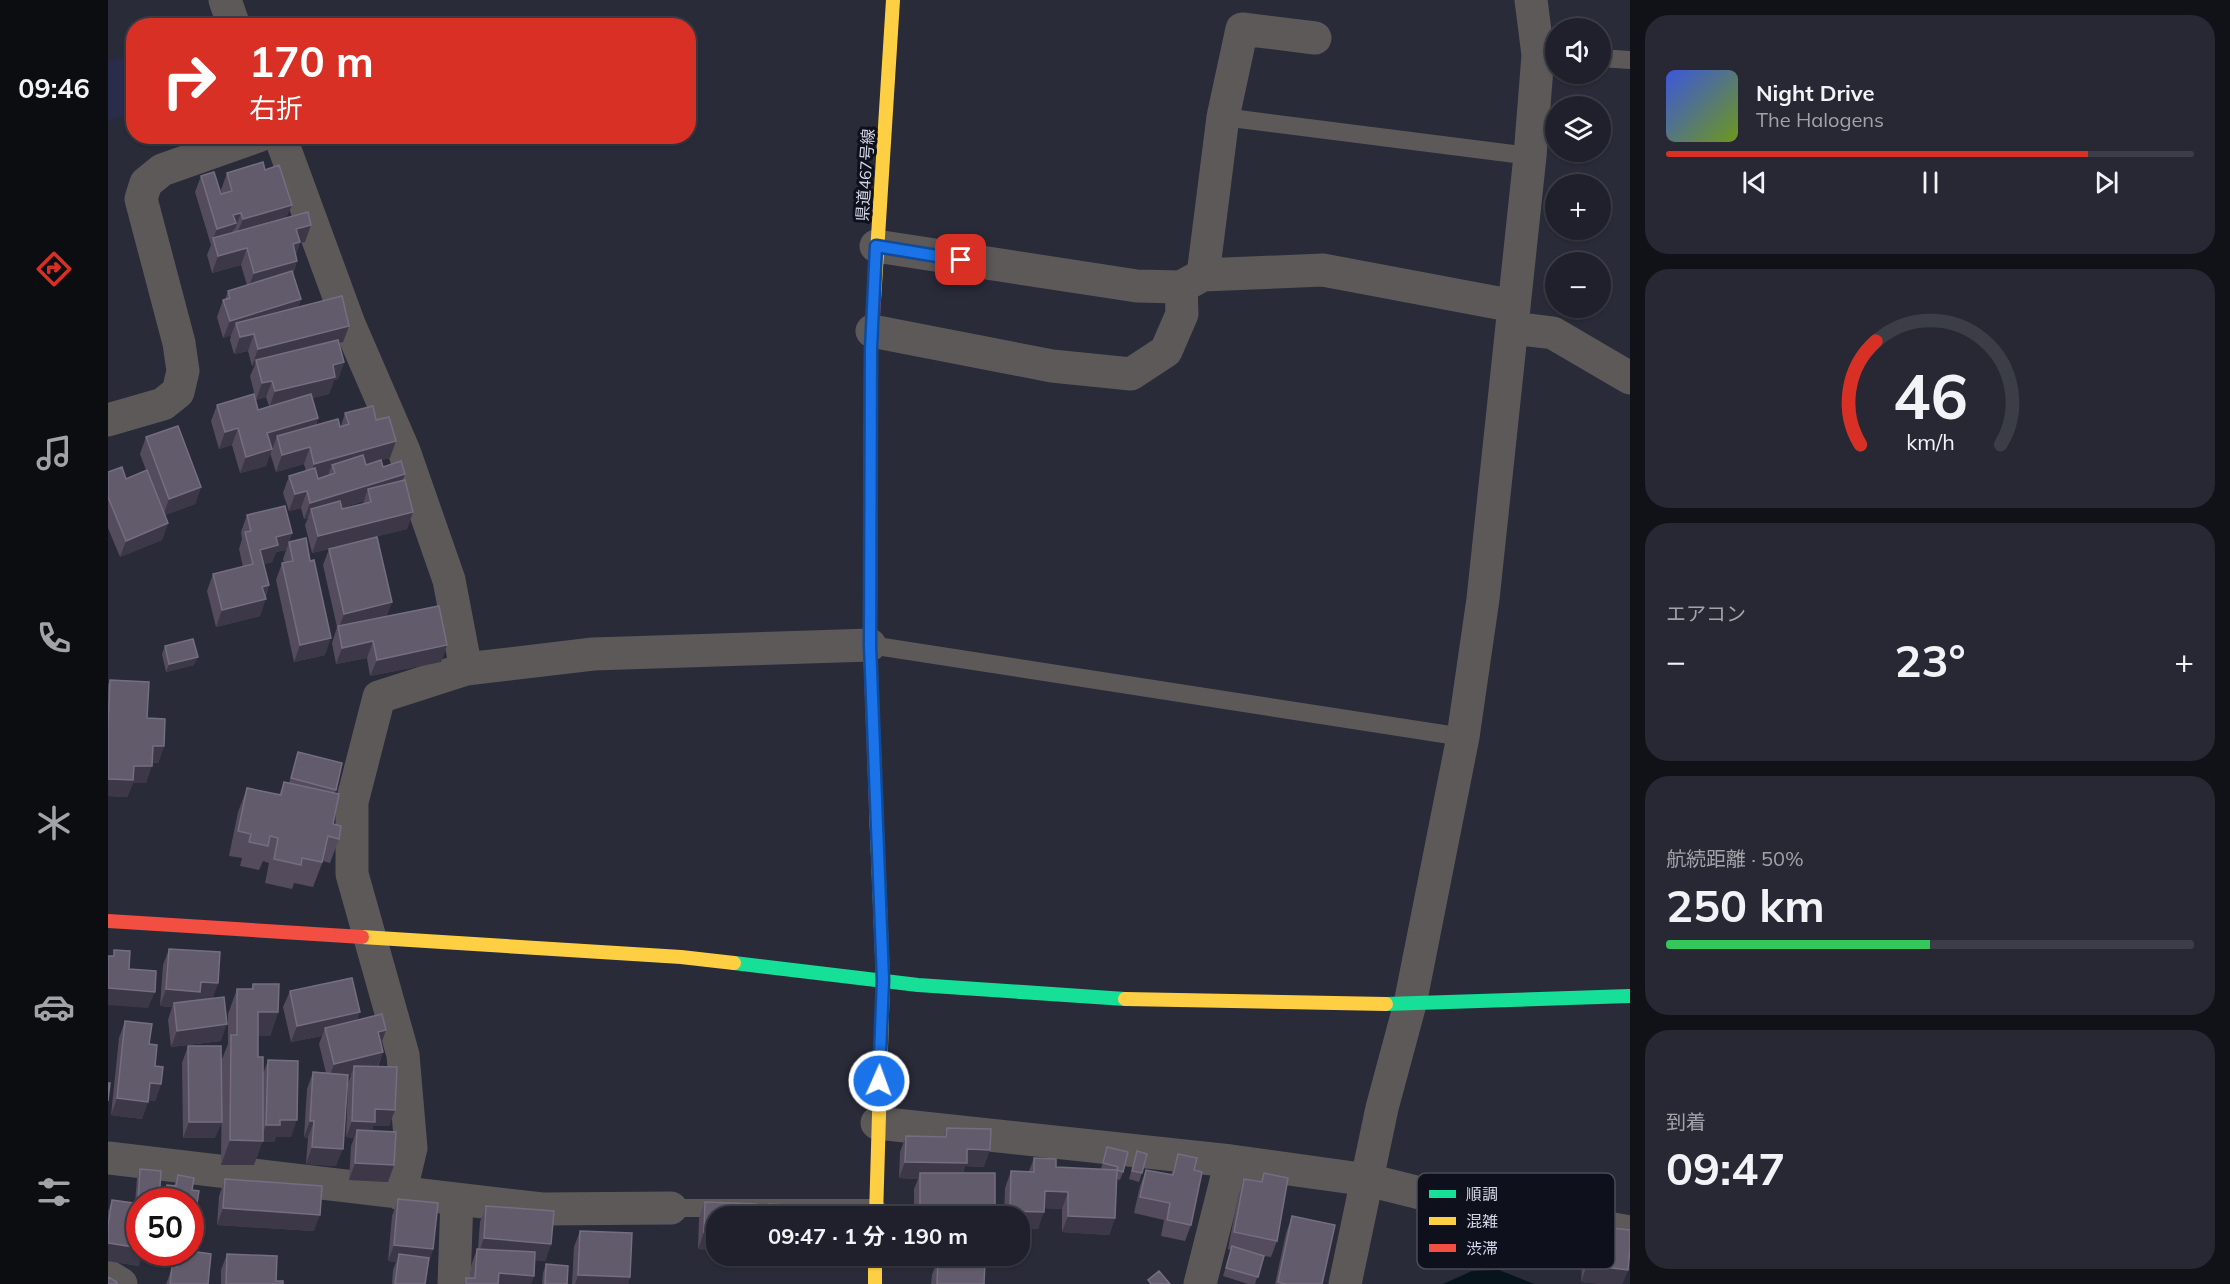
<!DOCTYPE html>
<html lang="ja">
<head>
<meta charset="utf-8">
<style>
	body { margin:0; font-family:Mulish,"Noto Sans JP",sans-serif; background:#272833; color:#f1f3f6; height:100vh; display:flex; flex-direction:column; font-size:22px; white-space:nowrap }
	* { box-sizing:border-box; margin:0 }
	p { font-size:20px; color:#a1a3a9 }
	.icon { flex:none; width:33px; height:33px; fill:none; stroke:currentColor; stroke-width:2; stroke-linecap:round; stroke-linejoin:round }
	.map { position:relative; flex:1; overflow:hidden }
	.side { display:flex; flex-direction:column; gap:15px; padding:15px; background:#111218; width:600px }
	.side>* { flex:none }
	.top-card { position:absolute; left:18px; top:18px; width:570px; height:126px; border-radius:24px; box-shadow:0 2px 4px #0004,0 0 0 2px #3c3e47; background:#d93025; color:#fff; overflow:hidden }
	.tools { position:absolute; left:1437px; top:18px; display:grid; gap:12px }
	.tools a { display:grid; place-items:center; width:66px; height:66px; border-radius:50%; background:#1f202b; box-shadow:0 2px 4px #0004,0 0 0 2px #3c3e47; font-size:30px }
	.speed { position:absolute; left:18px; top:1188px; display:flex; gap:12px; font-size:30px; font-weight:700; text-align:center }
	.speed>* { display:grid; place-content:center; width:78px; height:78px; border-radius:50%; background:#1f202b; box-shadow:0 2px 4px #0004,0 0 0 2px #3c3e47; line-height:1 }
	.speed .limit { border:9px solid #d22; background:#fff; color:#111 }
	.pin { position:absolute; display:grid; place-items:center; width:51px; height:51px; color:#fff; margin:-26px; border-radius:12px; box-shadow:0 3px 9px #0006 }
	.me { position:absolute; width:66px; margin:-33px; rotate:2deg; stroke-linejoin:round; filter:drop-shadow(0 0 4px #0008) }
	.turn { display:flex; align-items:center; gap:21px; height:126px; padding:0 24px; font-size:27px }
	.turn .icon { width:78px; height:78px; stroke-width:2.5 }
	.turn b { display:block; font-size:42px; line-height:51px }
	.big { font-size:45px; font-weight:700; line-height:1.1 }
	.side .tile { flex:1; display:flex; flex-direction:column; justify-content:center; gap:9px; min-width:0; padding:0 21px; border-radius:24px; background:#272833 }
	.side .dial { align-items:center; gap:0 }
	.dial svg { height:156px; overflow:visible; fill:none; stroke:#3c3e47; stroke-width:7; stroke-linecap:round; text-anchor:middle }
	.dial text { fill:#f1f3f6; stroke:none }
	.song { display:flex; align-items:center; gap:18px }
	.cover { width:72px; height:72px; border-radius:9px; background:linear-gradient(135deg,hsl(230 70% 55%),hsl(80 70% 35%)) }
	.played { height:6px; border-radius:3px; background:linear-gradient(90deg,#d93025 80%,#3c3e47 80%) }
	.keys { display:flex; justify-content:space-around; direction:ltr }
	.heat { display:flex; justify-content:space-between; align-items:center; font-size:33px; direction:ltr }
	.charge { height:9px; border-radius:4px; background:linear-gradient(90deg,#34c759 50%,#3c3e47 0) }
	.trip { position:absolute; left:598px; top:1206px; width:324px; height:60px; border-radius:24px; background:#1f202b; box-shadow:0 2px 4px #0004,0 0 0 2px #3c3e47; font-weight:700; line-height:60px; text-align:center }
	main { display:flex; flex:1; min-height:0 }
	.menu { display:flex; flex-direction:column; width:108px; justify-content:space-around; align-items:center; background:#0c0d11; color:#a1a3a9 }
	.menu .icon { width:42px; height:42px }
	.menu .selected { color:#d93025 }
	.menu b { font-size:27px; color:#f1f3f6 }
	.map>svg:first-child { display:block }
	.built { fill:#292c4a }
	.water { fill:#08141b }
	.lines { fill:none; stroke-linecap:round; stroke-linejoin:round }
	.lane { stroke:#5d5959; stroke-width:18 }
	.street { stroke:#5d5959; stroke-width:33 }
	.fast { stroke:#16e098; stroke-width:14 }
	.slow { stroke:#ffcf43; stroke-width:14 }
	.jam { stroke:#f24e42; stroke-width:14 }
	.wall { fill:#544c5d; fill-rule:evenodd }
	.shaded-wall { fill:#3d3848 }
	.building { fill:#625b6c; stroke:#746e80; stroke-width:1.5 }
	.route-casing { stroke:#114b97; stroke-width:15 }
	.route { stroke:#1a73e8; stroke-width:10 }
	.labels { text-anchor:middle; stroke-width:6; stroke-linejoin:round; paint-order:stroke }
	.street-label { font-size:16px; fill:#d6d8ea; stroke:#0e101b }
	.key { fill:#0e101b; stroke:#4a4c59; stroke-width:1.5 }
	.key-label { font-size:16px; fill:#d6d8ea }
</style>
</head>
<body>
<main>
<nav class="menu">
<b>09:46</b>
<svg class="icon selected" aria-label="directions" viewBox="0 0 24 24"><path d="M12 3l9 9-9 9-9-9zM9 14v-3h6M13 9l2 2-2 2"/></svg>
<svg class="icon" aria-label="music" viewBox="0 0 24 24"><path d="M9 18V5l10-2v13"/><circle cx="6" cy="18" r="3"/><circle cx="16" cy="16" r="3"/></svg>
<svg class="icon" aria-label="phone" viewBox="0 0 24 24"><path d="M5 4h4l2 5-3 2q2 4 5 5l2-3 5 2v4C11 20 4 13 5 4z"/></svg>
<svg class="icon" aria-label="climate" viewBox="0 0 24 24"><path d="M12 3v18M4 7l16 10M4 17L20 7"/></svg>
<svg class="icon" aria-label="car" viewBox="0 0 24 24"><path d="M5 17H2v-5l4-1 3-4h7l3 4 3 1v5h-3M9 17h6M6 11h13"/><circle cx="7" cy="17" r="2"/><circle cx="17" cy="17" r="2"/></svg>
<svg class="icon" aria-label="filters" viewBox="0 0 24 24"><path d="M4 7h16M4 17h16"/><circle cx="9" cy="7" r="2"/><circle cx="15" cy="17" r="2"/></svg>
</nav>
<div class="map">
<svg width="1522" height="1284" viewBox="0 0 1522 1284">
	<rect width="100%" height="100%" fill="#292b39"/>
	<path class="built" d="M25,55V114L0,120V61Z"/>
	<path class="water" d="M1391,1270L1426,1284H1335L1364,1271Z"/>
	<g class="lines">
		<path class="lane" d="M1492,58L1522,60
			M1115,117L1422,156
			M762,645L1355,737
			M563,1208H769"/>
		<path class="street" d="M117,0L126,26
			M1207,38L1134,29L1115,117L1095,275L1215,270L1406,306
			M172,136L241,324L296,451L341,580L358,669
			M768,246L1029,286L1073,287L1091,277
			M1405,328L1445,333L1522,378
			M764,331L944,366L1023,374L1058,351L1074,314L1073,287
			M0,420L55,404L70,392L75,371L71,343L33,199L38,183L54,170L150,136
			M769,1123L1123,1161L1260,1180L1324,1196L1522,1232
			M0,1158L434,1209L563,1208
			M292,1194L303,1148L295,1055L244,874V802L271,697L358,669L485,654L762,645
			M0,1276L13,1284
			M346,1284L349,1199
			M1092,1284L1123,1161
			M1237,1284L1274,1108L1302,1004L1355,737L1375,599L1422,156L1430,55L1423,0"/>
		<path class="fast" d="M626,963L810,985L1017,999
			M1278,1004L1522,996"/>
		<path class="slow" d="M766,300L785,0
			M254,937L573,957L626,963
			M1017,999L1278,1004
			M768,1216L775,980L768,807
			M767,1256V1284"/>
		<path class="jam" d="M766,300L763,349L762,645L768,807
			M0,921L254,937"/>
	</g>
	<path class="wall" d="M157,170L179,218L197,242L192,243L188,254L189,261L185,274L193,299L190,307L241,326L235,342L231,343L236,362L230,379L226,380L221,394L204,398L210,418L208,425L233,426L237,413L268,420L282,458L273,460L275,467L297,474L294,481L305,512L299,529L233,545L279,616L339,645L333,662L262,676L259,658L228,664L224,643L229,627L215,565L221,549L204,553L197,525L200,518L196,519L193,508L181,511L175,493L181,476L198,471L196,464L168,472L162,453L165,447H163L158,466L132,473L124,445L111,449L103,421L109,405L150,410L161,406L158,397L148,400L142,376L147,365L144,366L140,351L126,354L122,340L123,335L115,338L109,317L115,300H117L120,291L139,285L133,265L104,273L99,255L103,245L87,192L93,176L113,194H114L113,190L119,173ZM256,501L255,504L234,509V508Z
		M38,437L93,487L87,504L57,515L60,523L54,540L12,557L0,528V472L18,479L38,470L32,454Z
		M139,515L184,533L178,550L168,552L164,562L156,564L161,585L152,616L108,627L99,591L105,574L135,567L131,549L134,539L133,532Z
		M181,542L202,561L217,655L186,662L168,580L174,563H176L175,559Z
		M57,646L86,665L58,672L54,654Z
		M2,680L39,718L56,746L50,763H44L38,783H25L19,797L0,796V685Z
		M190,752L234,763L227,793L225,824L231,839L222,863L215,861L205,887L186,883L184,889L157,883L161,863L155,861L151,870L132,866L134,858L121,856L130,812L139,788L171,795L176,782L181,783Z
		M61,949L110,983L104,999L113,1041L63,1047L60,1020L64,1007L52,1006L55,965Z
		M145,984L170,1012L162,1036H150V1057L155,1074L160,1060L183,1137H168L166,1142H154L146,1165H113L114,1059L120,1044V1014L129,989H143Z
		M182,991L249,1020L278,1030L273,1043L275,1052L270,1067L287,1110L281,1126H265L264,1131L286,1165L280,1182L241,1180L243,1146L246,1138L238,1137L240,1083L243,1075L239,1076L228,1166L198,1164L200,1138L196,1137L199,1089L205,1072L218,1073L211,1044L214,1036L183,1042L175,1007Z
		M17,1021L41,1044L47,1066L53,1084L47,1101L40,1100L34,1119L3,1115L11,1038Z
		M80,1046L107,1138H75L74,1063Z
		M839,1128L876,1167L857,1166L855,1173L887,1207L884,1216H806V1189L810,1179L791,1178L792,1152L798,1136L835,1137Z
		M999,1147L1015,1172L1012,1180L1009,1179L1007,1218L1001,1235L954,1232V1209L936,1208L930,1229L912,1228V1216H896L897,1188L903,1171H921L926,1158L948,1167L993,1169Z
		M1029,1151L1034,1173L1031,1182L1021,1179Z
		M1070,1154L1086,1170L1083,1225L1077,1241L1053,1236L1056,1220L1026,1213L1032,1186L1038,1170L1063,1175Z
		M32,1169L31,1266L0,1261V1211L4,1200L27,1203L29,1178Z
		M1156,1173L1169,1241L1163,1257L1156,1256L1147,1284H1140L1115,1276L1123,1250L1120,1249L1130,1196L1136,1179L1153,1182Z
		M70,1175L84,1190L91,1191L82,1241V1202H53L59,1185L66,1186Z
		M117,1179L206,1231L109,1225L111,1196Z
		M290,1199L325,1249L320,1264L317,1284H284L285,1270L288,1262L280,1261L284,1216Z
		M597,1202L609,1216V1250L590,1249L591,1218Z
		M661,1204L725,1216H656Z
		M378,1206L443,1244L437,1261L426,1260V1276L423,1284H356L358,1278H362L363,1266L369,1249H370L372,1222Z
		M1184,1216L1214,1284H1167L1178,1233Z
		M1433,1223L1456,1229L1447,1255L1438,1252L1441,1242L1427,1239Z
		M1466,1224L1520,1270L1514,1284H1494L1473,1282L1474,1265L1462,1264L1463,1254H1459L1460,1241Z
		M472,1231L522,1277L520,1284H464L466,1247Z
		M53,1252H82L100,1284H58L69,1255Z
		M119,1254L168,1281L175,1284H113V1270Z
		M819,1256H868L866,1261L876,1284H823L824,1275L828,1264H819Z
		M438,1264L459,1284H434L435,1273Z"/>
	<path class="shaded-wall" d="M184,205L177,221L128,236L135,219Z
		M133,213L127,229L125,230L122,240L105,239L109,229L125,215Z
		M203,225L197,242L192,243L186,259L179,261L188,229Z
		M139,248L133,265L104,273L110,256Z
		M189,261L183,277L140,289L146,273Z
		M193,299L187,315L128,323L123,335L115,338L122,321Z
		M241,326L235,342L150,364L148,360L147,365L144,366L150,349Z
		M146,334L140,351L126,354L132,337Z
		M236,362L230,379L226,380L221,394L161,408L167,391L225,365Z
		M164,381L158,397L148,400L154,383Z
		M210,418L204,435L169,436L165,447L153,450L159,433Z
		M130,428L124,445L111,449L117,432Z
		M288,441L282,458L227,473L224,465L220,475L200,480L206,464Z
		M202,447L196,464L168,472L174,455Z
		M164,449L158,466L132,473L138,457Z
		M297,474L290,491L260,489L256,501L205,517L203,509L200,518L196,519L202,503Z
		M93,487L87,504L55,516L61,499Z
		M199,491L193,508L181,511L187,494Z
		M305,512L299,529L204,553L210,536Z
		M60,523L54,540L12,557L18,541Z
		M184,533L178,550L168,552L164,562L146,567L152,550L168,537Z
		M161,585L155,600L158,599L152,616L108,627L114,610L154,587Z
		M284,602L278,619L230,630L236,614Z
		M223,638L217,655L186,662L192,645Z
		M265,641L259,658L228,664L234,648Z
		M339,645L333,662L262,676L269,660Z
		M90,657L86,665L58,672L61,664Z
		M45,746H56L50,763L39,762Z
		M26,766H44L38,783H25L19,797L0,796V779Z
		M93,982L110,983L104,1000L90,999L86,1009L66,1003L64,1007L52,1006L58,989Z
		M0,988L47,992L40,1008L0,1005Z
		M150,1012H170L162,1036H141Z
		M252,1012L246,1029L217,1028L214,1036L183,1042L189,1026Z
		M119,1024L113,1041L63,1047L69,1031Z
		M278,1030L272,1047L270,1032Z
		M275,1052L269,1068L246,1066L243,1075L220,1081L226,1064Z
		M42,1083L53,1084L47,1101L36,1099Z
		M9,1098L40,1102L34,1119L3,1115Z
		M267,1109L287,1110L281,1126H265L261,1138L249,1130L246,1138L238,1137L244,1121Z
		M172,1120H189L183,1137H168L166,1142H154L146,1165H113L122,1140L152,1141L158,1125Z
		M202,1121H206L200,1138L196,1137Z
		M81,1122H114L107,1138H75Z
		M204,1147L235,1149L228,1166L198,1164Z
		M859,1149L882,1150L876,1167L857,1166L852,1180L812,1173L810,1179L791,1178L797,1162Z
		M247,1163L286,1165L280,1182L241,1180Z
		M937,1191L960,1192L954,1209L931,1208Z
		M812,1207H887L884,1216H808Z
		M115,1208L212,1215L206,1231L109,1225Z
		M902,1211L936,1212L930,1229L912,1228V1216H899Z
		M960,1216L1007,1218L1001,1235L954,1232Z
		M596,1232L609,1233V1250L590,1249Z
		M1465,1237L1469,1238L1463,1254H1459Z
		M376,1238L443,1244L437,1261L370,1255Z
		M0,1243L32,1248V1252H35L31,1266L0,1261Z
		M286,1245L325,1249L319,1266L291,1254L288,1262L280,1261Z
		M1468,1247L1480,1249L1474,1265L1462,1264Z
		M822,1256H868L865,1264L830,1259L828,1264H819Z
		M1479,1265L1520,1270L1514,1284H1494L1473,1282Z
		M391,1273L426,1276L423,1284H387Z
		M470,1275L522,1277L520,1284H467Z"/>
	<path class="building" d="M155,162L157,170L171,165L184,205L135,219L133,213L125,215L128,223L109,229L93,176L106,172L113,194L124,191L119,173Z
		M200,212L203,225L188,229L192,242L185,244L189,261L146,273L139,248L110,256L105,238Z
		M184,271L193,299L122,321L115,300L122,298L120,291Z
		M234,296L241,326L150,349L146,334L132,337L128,323Z
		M230,340L236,362L225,365L227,377L167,391L164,381L154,383L148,360Z
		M146,394L150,410L203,394L210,418L159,433L164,449L138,457L130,428L117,432L109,405Z
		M265,406L268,420L281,417L288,441L206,464L202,447L174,455L169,436L230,419L232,427L241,424L237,413Z
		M70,426L93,487L61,499L38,437Z
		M255,455L258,465L273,460L275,467L293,461L297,474L202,503L199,491L187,494L181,476L207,468L210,479L227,473L224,465Z
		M14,467L18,479L39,470L60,523L18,541L0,497V472Z
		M297,480L305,512L210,536L203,509L232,501L234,509L263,502L260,489Z
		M177,506L184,533L168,537L170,545L152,550L161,585L154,587L158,599L114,610L105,574L145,564L137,532L143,531L139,515Z
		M269,537L284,602L236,614L221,549Z
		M198,538L202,561L206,560L223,638L192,645L174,563L185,561L181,542Z
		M331,606L339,645L269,660L265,641L234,648L230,626Z
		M85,639L90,657L61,664L57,646Z
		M2,680L41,682L39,718L57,719L56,746H45L44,766H26L25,780L0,779V724Z
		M190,752L234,763L228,790L183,778Z
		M176,782L231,794L225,824L233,826L231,839L220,836L214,862L194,858L193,865L166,859L170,838L162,836L160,846L141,842L143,834L130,831L139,788L173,795Z
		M61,949L112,952L110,983L93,982L92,992L58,989Z
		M6,950L22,951L21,969L48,971L47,992L0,988V956H6Z
		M244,978L252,1012L189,1026L182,991Z
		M145,984H171L170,1012H150V1057H155V1141L122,1140L123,1035H129V989H145Z
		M116,997L119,1024L69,1031L66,1003Z
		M274,1014L278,1030L270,1032L275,1052L226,1064L217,1028Z
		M17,1021L44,1024L41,1044L49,1045L47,1066L55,1067L53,1084L42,1083L40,1102L9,1098Z
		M80,1046H113L114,1122H81Z
		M160,1060L190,1061L189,1120H172V1125H158Z
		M246,1066L289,1067L287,1110L267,1109V1122L244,1121Z
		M205,1072L240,1075L235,1149L204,1147L206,1121H202Z
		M0,1083H2L0,1101Z
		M839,1128L883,1129L882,1150L859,1149V1163L797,1162L798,1136L838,1137Z
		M249,1130L288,1132L286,1165L247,1163Z
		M999,1147L1020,1152L1015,1172L1009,1170L1010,1167L995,1163Z
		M1029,1151L1039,1154L1034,1173L1024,1171Z
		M1070,1154L1089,1158L1086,1170L1094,1172L1083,1225L1059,1220L1062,1203L1032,1197L1038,1170L1065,1175Z
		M926,1158L948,1159V1167L1009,1170L1007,1218L960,1216V1192L937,1191L936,1212L902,1211L903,1171L926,1172Z
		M32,1169L53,1171L51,1202H30Z
		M812,1173H887V1207H812Z
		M1156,1173L1180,1178L1169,1241L1126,1232L1136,1179L1154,1182Z
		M70,1175L86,1178L84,1190L91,1191L83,1240L82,1202H57L59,1185L68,1186Z
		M117,1179L214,1186L212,1215L115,1208Z
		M290,1199L330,1203L325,1249L286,1245Z
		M4,1200L32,1204V1248L0,1243V1226Z
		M597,1202L648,1204L647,1216H609V1233L596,1232Z
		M661,1204L725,1208V1216H660Z
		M378,1206L446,1211L443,1244L376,1238Z
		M1184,1216L1227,1225L1214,1284H1177L1170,1282Z
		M1466,1224L1522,1230V1248L1520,1270L1479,1265L1480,1249L1468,1247L1469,1238L1465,1237Z
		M472,1231L524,1233L522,1277L470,1275Z
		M1124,1246L1156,1256L1150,1277L1118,1268Z
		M369,1249L427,1252L426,1276L391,1273L390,1284H358V1278H367Z
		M82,1251L103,1254L100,1284H62L64,1266L69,1267L71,1252H82Z
		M119,1254L169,1256L168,1281H175V1284H118Z
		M291,1254L321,1258L317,1284H287Z
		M830,1259L877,1261L876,1284H829Z
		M438,1264L460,1266L459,1284H437Z
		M1051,1271L1062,1284H1043L1040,1280Z
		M0,1277L9,1282L8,1284H0Z"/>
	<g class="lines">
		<g class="route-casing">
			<path id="route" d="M771,1081L775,980L762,645L763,349L768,246L853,260"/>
		</g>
		<use href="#route" class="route"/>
	</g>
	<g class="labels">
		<g class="street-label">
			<text transform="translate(757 175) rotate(-86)" y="6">県道467号線</text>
		</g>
	</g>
	<rect x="1309" y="1173" width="198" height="96" rx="9" class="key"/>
	<rect x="1321" y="1190" width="27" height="8" fill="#16e098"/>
	<rect x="1321" y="1217" width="27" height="8" fill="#ffcf43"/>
	<rect x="1321" y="1244" width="27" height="8" fill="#f24e42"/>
	<g class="key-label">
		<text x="1358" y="1200">順調</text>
		<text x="1358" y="1227">混雑</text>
		<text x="1358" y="1254">渋滞</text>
	</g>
</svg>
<div class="tools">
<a><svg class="icon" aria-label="sound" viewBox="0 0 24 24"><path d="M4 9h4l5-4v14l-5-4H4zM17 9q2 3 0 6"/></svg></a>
<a><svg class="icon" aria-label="layers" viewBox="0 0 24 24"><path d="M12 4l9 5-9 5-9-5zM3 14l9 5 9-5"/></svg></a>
<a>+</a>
<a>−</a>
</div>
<div class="speed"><div class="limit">50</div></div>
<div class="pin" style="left:853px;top:260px;background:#d93025"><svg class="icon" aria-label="arrive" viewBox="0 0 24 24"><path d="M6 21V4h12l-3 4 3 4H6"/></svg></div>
<svg class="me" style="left:771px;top:1081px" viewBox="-20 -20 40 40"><circle r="17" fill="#1a73e8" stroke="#fff" stroke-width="3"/><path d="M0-11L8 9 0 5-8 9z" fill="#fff"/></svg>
<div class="trip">09:47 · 1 分 · 190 m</div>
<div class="top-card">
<div class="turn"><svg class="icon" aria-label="right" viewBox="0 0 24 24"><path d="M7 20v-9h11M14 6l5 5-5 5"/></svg><div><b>170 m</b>右折</div></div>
</div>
</div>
<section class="side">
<div class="tile">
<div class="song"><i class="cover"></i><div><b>Night Drive</b><p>The Halogens</p></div></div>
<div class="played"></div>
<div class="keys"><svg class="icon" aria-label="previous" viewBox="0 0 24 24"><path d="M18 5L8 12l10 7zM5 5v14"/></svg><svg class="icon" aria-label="pause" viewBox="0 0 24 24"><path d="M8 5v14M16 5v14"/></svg><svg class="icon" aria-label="next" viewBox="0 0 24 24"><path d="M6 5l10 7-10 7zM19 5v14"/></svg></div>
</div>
<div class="tile dial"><svg viewBox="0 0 100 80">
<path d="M14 69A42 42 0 1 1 86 69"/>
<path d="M14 69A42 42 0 0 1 22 16" stroke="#d93025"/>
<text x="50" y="56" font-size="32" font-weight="700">46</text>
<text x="50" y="72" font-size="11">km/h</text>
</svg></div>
<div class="tile"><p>エアコン</p>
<div class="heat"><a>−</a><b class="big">23°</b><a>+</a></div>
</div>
<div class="tile"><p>航続距離 · 50%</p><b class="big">250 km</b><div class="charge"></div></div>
<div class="tile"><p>到着</p><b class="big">09:47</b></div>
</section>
</main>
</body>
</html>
